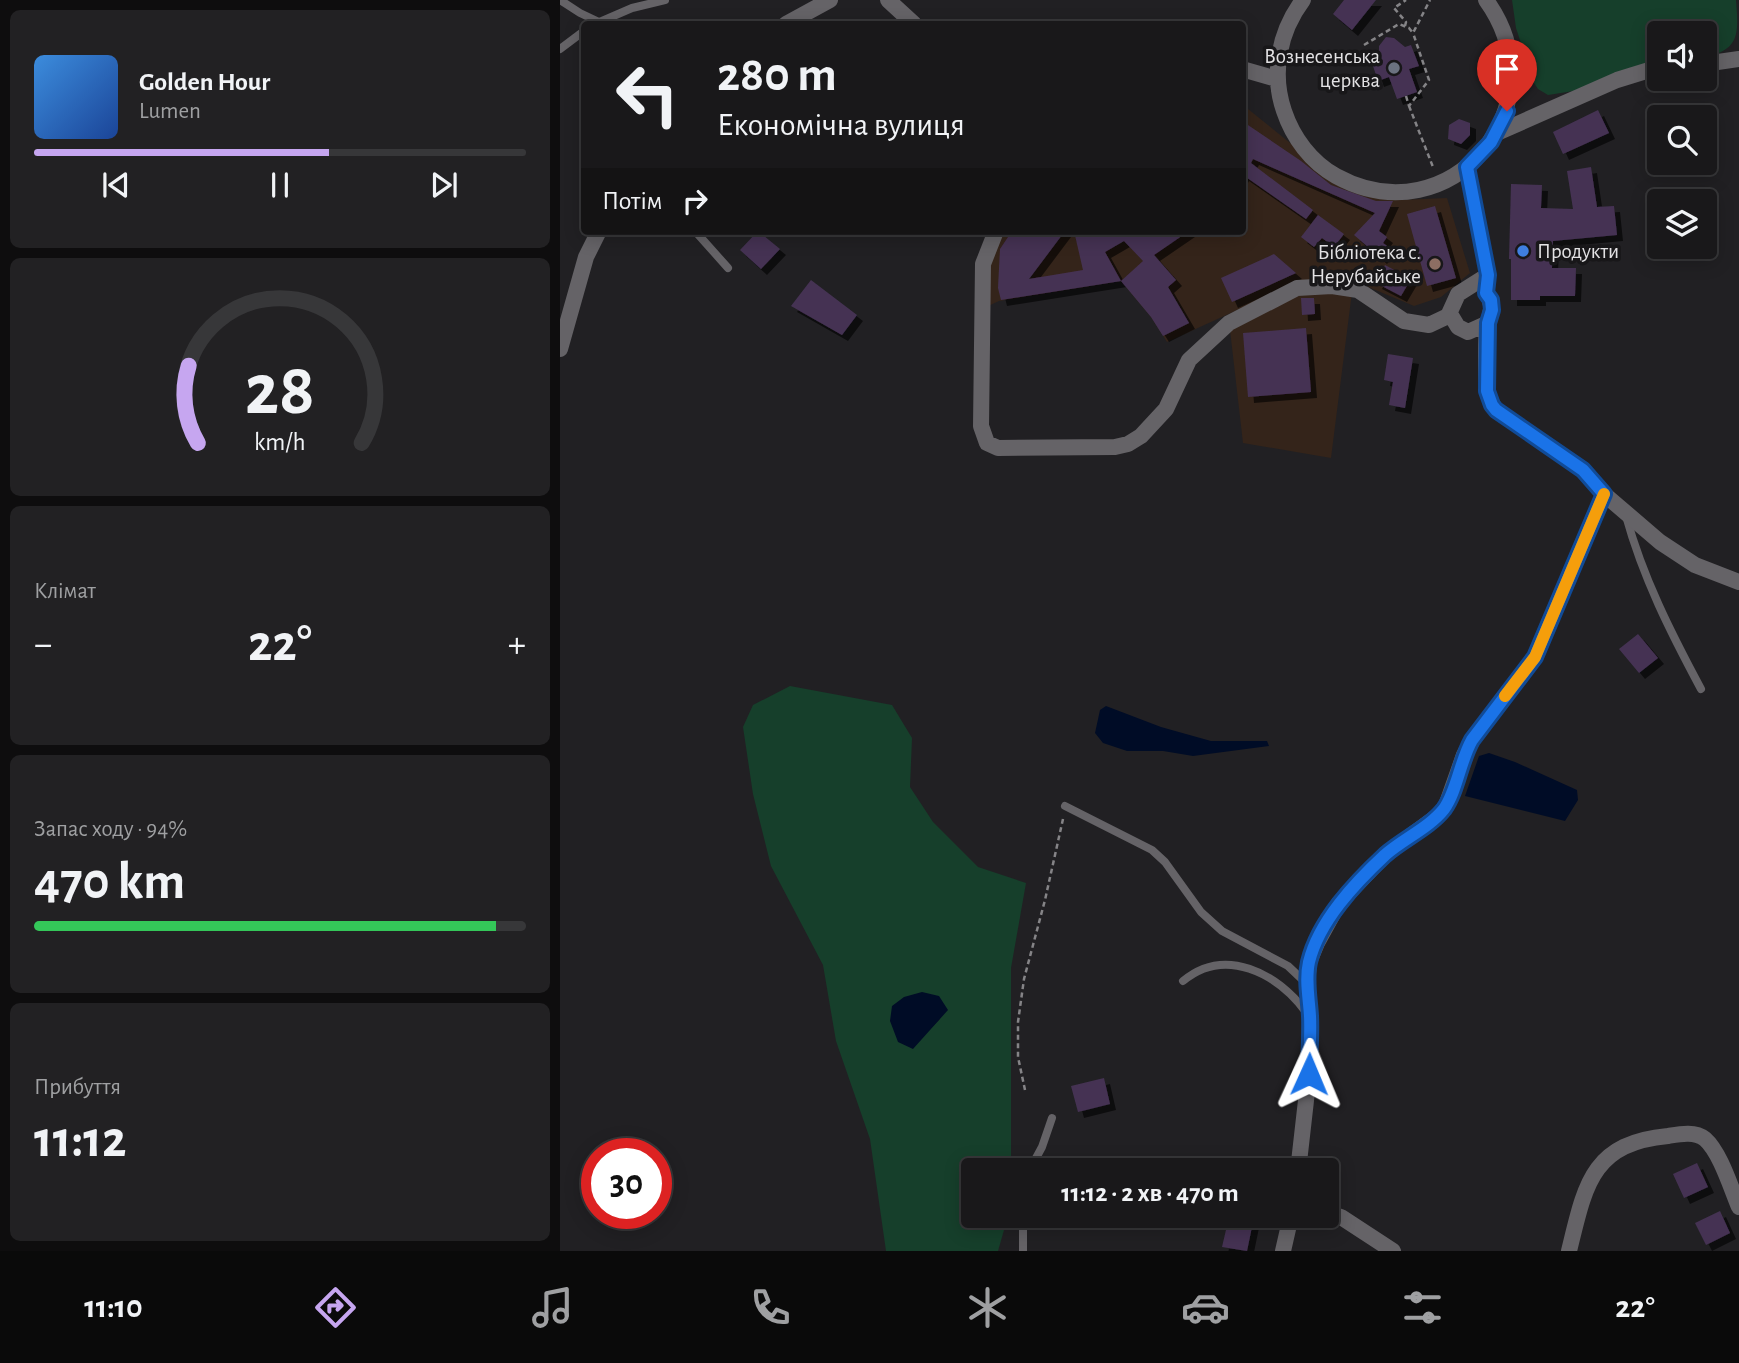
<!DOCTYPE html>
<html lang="uk">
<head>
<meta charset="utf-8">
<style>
	body { margin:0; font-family:"Alegreya Sans",sans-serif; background:#222123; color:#f1f3f6; height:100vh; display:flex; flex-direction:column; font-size:26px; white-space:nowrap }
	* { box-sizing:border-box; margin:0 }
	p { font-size:23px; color:#9fa0a2 }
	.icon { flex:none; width:38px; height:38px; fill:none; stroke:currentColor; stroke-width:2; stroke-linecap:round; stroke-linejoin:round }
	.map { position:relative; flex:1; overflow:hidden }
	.drawer { display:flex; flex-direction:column; gap:10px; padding:10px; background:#0e0d0e; width:560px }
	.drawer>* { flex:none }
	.hud { position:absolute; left:21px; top:21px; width:665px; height:214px; border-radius:7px; box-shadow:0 4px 18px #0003,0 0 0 2px #373739; background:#19181a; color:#f1f3f6; overflow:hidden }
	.fabs { position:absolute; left:1087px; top:21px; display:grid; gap:14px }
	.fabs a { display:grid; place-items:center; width:70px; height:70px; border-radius:7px; background:#19181a; box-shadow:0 4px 18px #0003,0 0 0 2px #373739; font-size:35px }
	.speed { position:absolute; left:21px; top:1138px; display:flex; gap:14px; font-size:35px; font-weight:700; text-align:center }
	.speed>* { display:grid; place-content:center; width:91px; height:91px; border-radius:50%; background:#19181a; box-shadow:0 4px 18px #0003,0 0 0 2px #373739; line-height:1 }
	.speed .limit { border:10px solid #d22; background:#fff; color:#111 }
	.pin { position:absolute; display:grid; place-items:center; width:60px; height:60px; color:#fff; margin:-72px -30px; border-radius:50% 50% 50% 0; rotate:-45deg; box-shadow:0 0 7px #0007 }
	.pin .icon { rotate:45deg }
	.me { position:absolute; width:77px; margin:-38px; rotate:1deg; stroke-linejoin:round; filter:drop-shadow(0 0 5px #0008) }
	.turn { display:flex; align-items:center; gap:24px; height:147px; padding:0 21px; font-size:32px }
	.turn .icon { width:91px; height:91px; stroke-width:2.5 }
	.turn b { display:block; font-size:49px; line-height:60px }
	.then { display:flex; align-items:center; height:66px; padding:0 21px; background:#0003; gap:14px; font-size:26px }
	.big { font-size:52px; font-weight:700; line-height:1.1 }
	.drawer .card { flex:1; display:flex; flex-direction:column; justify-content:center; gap:10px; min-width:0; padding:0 24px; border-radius:10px; background:#222123 }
	.drawer .dial { align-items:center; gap:0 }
	.dial svg { height:182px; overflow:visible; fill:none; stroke:#373739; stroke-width:7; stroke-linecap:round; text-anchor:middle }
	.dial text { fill:#f1f3f6; stroke:none }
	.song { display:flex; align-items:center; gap:21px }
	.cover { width:84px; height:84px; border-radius:10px; background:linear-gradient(135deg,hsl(210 70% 55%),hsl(220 70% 35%)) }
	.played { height:7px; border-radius:4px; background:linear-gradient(90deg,#c6a6f0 60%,#373739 60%) }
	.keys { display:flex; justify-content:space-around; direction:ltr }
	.heat { display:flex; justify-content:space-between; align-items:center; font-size:38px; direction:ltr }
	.charge { height:10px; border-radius:5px; background:linear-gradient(90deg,#34c759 94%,#373739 0) }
	.trip { position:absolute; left:401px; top:1158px; width:378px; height:70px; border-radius:7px; background:#19181a; box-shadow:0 4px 18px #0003,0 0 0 2px #373739; font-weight:700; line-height:70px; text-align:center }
	.tab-bar { display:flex; height:112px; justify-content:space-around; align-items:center; background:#0a0a0a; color:#9fa0a2 }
	.tab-bar .icon { width:49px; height:49px }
	.tab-bar .active { color:#c6a6f0 }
	.tab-bar b { font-size:32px; color:#f1f3f6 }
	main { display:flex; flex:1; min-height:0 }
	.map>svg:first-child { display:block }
	.industrial { fill:#34241a }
	.green { fill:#163f2b; fill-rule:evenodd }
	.water { fill:#000c26 }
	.building { fill:#453253; fill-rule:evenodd; filter:url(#shadow) }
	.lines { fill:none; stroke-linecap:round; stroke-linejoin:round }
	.path { stroke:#858487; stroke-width:2.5; stroke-dasharray:5 3.5; stroke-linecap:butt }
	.service { stroke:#656367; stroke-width:8 }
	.minor { stroke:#656367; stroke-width:16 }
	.route-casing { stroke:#114b97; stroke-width:18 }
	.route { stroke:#1a73e8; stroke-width:12 }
	.slow { stroke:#f59e0b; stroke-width:12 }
	.worship-dot { fill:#6b7280; stroke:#181719; stroke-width:2.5 }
	.shop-dot { fill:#3f7fe0; stroke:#181719; stroke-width:2.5 }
	.education-dot { fill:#8d6e63; stroke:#181719; stroke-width:2.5 }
	.labels { text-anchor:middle; stroke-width:7; stroke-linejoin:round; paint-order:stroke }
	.poi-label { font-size:21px; fill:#e3e2e4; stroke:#181719; text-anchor:end }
</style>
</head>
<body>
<main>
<section class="drawer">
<div class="card">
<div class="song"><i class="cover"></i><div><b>Golden Hour</b><p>Lumen</p></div></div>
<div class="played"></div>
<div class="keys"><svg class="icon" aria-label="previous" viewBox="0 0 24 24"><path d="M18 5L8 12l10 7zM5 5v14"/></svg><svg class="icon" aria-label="pause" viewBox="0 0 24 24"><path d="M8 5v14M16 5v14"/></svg><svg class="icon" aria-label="next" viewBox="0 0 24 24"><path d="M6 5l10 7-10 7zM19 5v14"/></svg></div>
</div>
<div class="card dial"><svg viewBox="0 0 100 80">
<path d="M14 69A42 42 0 1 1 86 69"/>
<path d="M14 69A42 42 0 0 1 10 35" stroke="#c6a6f0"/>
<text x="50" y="56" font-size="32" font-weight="700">28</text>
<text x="50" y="72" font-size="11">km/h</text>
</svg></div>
<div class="card"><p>Клімат</p>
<div class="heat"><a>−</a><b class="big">22°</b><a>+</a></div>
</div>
<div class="card"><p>Запас ходу · 94%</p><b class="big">470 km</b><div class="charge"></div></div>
<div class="card"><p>Прибуття</p><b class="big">11:12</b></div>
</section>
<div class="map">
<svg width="1179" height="1251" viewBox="0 0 1179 1251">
	<defs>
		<filter id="shadow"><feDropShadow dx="6" dy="6" stdDeviation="0" flood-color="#0009"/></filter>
	</defs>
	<rect width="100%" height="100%" fill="#212023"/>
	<path class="industrial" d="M683,105L760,167L840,200L887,198L910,273L881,297L854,306L801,284L741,281L607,342L591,317L561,281L439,301L426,307L435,231H682Z
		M741,291L792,292L771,458L683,443L670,330Z"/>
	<path class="green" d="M952,0H1176C1179,35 1179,50 1145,57L1144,33H1099V61L1020,90L988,95L978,89L974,83L956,28Z
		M230,686L332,705L352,738L350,787L373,822L418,867L466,883L451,968V1171H413V1216H448L438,1251H326L310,1139L276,1041L263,965L211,866L193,794L183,727L193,705ZM332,1006L380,1019L366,1033Z"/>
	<path class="water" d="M546,706L601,727L651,741H707L709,746L633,756L603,751H567L543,743L535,733L540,710Z
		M929,753L955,762L1017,790L1018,800L1005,821L905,796L919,756Z
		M362,992L379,996L388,1010L353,1049L338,1042L330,1021L332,1006L344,997Z"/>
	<path class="building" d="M784,0H816L792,30L773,14Z
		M826,37L834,38L845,47L851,45L859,66L849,69L857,92L837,99L829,77L818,81L811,60L819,57V46Z
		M1038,110L1049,133L1003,154L993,132Z
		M899,119L910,123V135L901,144L888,139L889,125Z
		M682,121L741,161L771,185L816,201H833L819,231L827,237L823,243L830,248L821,258L794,235L815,213L693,159L691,163L753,210L746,219L683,175L682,177Z
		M1031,167L1037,207L1054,206L1057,235L993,241L992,268H1016L1015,296H980V300H951V259H949L951,184L982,185L981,208L1013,209L1007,171Z
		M875,206L896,278L867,286L847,214Z
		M758,215L784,234L774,247L762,238L754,247L741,237Z
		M198,231L220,249L201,269L180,250Z
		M452,231H505L469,279L523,270L514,231H629L594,255L616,280L608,287L629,323L603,336L591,317L561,281L441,300L438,288L440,249ZM564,241L583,261L561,281L545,252Z
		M714,254L736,273L672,302L661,278Z
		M825,265L851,279L841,296L816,283Z
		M251,280L297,315L282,335L231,306Z
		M741,298H754L755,314L742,315Z
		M746,328L751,392L688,397L683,333Z
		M828,354L853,358L845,408L829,405L833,382L824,380Z
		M1078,634L1098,658L1079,673L1059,649Z
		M544,1078L550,1104L518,1112L511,1086Z
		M1137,1163L1148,1187L1124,1198L1113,1174Z
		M1160,1211L1170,1233L1146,1245L1135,1223Z
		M669,1217L693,1222L687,1251L662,1247Z"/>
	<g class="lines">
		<path class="path" d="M845,26L846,22L834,8L846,0
			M804,45L839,24L849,28L853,33L870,0
			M846,96L849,106L869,80L853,33
			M849,106L873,167
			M465,1090L458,1057V1022L464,979L485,900L503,819"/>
		<path class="service" d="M0,0L20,13L39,22
			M35,24L72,8L105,0
			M0,49L24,31
			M135,231L168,268
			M1066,516C1083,578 1111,633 1141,689
			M505,806L592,850L605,862L641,912L662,931L728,966L746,983
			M623,981C665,946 717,973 746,1012
			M469,1171L482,1147L492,1118
			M463,1216V1251"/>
		<path class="minor" d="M328,0L354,24
			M743,0C719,32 711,73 724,111C733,138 751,162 776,176C891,239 1002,105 926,0
			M226,24L270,0
			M1144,64L1179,59
			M682,69L717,79
			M937,133L1057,80L1099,67
			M907,167L928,275L926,293C934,304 931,311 928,323C925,335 926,377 927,390C928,397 932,404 936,410L1023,470L1044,494L1100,542L1135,565L1179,582
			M436,231L423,264L421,426L427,443L438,448L555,447L568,444L581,436L606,409L629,360L669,323L737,288L772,286L798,290L844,321L869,325L888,316
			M888,316L898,294L928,275
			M888,316L892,317L898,327L908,332L928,323
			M0,349L26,257L39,231
			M738,1171L749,1074L750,1018L747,985L749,962L757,943L779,903L826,854L879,815L886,806L904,755L912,740L975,657L1044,494
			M766,1212L781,1217L833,1251
			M723,1251L731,1216
			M1009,1251C1025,1186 1031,1143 1108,1136C1120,1134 1135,1131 1145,1139C1160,1152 1171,1188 1179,1207"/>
	</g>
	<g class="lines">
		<g class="route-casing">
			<path id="route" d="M749,1074C749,1055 751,1035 750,1016C749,998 745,980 749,962C759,921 795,883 825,855C843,839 869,828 884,809C897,791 900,761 912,740L975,657L1044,494L1023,470L936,410L932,405L927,391L928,323L932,310L931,300L926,293L928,275L907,167L931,142L947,111"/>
		</g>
		<use href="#route" class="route"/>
		<path class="slow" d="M945,696L975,657L1044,494"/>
	</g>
	<circle class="worship-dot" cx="834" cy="68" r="7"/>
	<circle class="shop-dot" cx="963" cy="251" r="7"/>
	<circle class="education-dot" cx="875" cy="264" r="7"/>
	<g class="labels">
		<g class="poi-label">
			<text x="820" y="63">Вознесенська<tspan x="820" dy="24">церква</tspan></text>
			<text x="977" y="258" text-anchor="start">Продукти</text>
			<text x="861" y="259">Бібліотека с.<tspan x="861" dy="24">Нерубайське</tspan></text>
		</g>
	</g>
</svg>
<div class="fabs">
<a><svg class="icon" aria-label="sound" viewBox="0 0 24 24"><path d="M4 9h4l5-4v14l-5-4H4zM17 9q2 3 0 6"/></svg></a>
<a><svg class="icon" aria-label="search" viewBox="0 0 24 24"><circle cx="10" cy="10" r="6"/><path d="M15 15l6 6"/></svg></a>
<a><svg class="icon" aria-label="layers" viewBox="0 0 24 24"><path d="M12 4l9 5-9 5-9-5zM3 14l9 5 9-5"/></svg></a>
</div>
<div class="speed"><div class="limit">30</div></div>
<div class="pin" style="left:947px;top:111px;background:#d93025"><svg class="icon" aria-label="arrive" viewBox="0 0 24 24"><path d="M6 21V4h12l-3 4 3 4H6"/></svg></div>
<svg class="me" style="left:749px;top:1074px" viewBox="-20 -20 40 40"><path d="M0-17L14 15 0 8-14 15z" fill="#1a73e8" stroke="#fff" stroke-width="4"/></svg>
<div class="trip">11:12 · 2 хв · 470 m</div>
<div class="hud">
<div class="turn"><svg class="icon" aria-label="left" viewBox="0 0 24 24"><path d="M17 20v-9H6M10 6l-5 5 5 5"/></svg><div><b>280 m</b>Економічна вулиця</div></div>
<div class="then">Потім<svg class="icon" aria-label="right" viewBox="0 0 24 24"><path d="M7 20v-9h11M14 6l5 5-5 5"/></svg></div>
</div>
</div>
</main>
<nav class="tab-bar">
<b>11:10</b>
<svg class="icon active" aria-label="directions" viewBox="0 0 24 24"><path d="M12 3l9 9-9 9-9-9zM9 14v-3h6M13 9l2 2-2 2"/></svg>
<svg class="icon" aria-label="music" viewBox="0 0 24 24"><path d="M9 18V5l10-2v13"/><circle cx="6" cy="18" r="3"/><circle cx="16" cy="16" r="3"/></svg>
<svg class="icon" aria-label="phone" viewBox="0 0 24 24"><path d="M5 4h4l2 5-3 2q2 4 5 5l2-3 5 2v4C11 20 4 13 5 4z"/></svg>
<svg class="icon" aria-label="climate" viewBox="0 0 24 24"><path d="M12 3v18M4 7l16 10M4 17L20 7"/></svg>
<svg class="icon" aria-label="car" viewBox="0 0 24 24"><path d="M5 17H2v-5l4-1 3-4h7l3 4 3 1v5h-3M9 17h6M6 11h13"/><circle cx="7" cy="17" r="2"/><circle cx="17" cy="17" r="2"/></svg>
<svg class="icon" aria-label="filters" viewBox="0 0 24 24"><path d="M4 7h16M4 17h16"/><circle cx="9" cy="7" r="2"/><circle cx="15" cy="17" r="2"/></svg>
<b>22°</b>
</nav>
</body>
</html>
